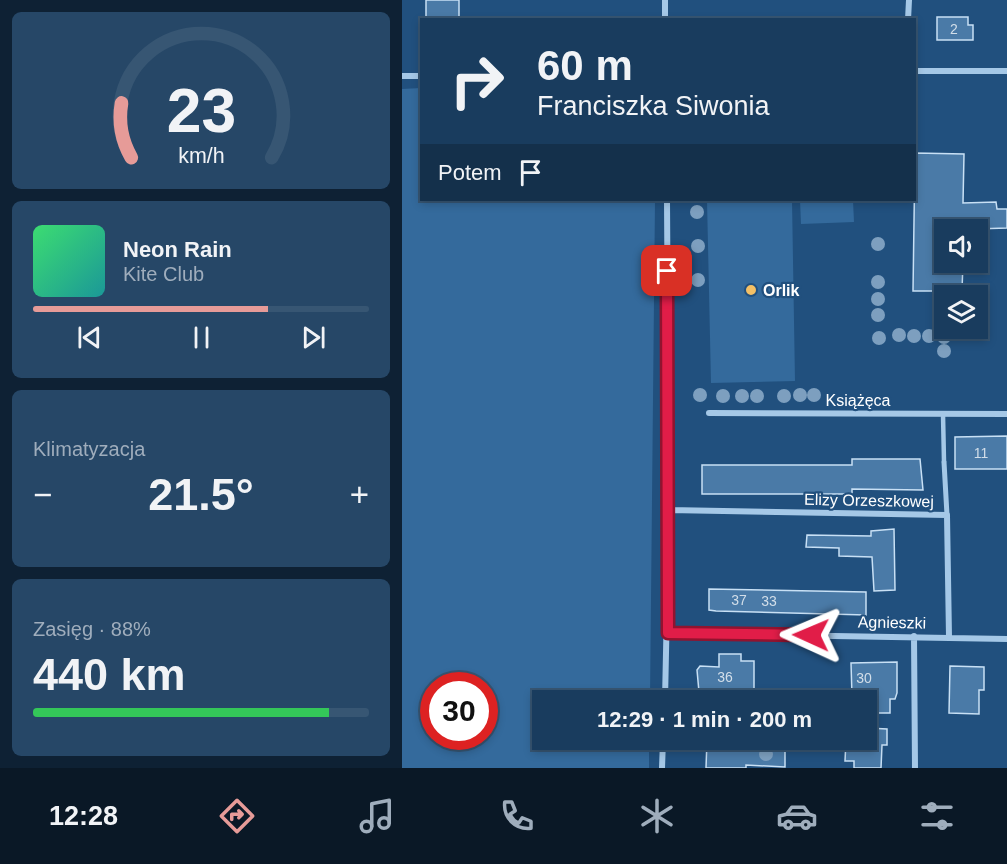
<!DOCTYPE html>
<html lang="pl">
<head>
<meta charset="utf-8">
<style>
	body { margin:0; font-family:Arial,sans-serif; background:#264767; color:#f1f3f6; height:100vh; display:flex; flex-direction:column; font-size:22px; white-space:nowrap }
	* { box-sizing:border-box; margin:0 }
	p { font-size:20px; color:#9fadbc }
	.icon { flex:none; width:33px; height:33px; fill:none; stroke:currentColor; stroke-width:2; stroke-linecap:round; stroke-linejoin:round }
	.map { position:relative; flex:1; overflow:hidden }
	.side { display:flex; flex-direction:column; gap:12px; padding:12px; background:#0e2134; width:402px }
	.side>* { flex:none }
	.banner { position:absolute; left:18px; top:18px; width:496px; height:183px; border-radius:0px; box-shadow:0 3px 9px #0003,0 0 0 2px #375673; background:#193c5e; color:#f1f3f6; overflow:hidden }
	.controls { position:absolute; left:532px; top:219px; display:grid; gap:12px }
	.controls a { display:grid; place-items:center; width:54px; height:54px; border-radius:0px; background:#193c5e; box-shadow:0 3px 9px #0003,0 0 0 2px #375673; font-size:30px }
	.speed { position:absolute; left:18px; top:672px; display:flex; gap:12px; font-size:30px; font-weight:700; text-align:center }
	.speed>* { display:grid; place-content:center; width:78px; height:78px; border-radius:50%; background:#193c5e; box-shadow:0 3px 9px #0003,0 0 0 2px #375673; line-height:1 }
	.speed .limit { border:9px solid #d22; background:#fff; color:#111 }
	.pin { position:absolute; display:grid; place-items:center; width:51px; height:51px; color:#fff; margin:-26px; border-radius:12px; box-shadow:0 3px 9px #0006 }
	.me { position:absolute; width:66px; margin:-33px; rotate:271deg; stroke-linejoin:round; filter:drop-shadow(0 0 4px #0008) }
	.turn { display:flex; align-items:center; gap:21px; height:126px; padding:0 18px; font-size:27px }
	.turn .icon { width:78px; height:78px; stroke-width:2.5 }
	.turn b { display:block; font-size:42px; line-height:51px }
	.then { display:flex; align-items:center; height:57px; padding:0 18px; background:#0003; gap:12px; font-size:22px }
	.big { font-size:45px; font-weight:700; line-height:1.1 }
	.side .card { flex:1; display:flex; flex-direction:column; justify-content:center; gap:9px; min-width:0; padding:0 21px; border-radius:9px; background:#264767 }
	.side .dial { align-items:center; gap:0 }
	.dial svg { height:156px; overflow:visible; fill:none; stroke:#375673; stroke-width:7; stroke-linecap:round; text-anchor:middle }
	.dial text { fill:#f1f3f6; stroke:none }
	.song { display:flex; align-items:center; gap:18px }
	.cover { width:72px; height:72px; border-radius:9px; background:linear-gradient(135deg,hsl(140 70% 55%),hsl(180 70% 35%)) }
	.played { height:6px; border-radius:3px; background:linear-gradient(90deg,#e69b98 70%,#375673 70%) }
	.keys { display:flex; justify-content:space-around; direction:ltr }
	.heat { display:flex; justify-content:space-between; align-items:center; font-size:33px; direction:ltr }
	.charge { height:9px; border-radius:4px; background:linear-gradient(90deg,#34c759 88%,#375673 0) }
	.trip { position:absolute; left:130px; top:690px; width:345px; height:60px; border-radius:0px; background:#193c5e; box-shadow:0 3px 9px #0003,0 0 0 2px #375673; font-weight:700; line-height:60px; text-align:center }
	.menu { display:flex; height:96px; justify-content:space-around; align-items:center; background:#0a1826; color:#9fadbc }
	.menu .icon { width:42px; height:42px }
	.menu .selected { color:#e69b98 }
	.menu b { font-size:27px; color:#f1f3f6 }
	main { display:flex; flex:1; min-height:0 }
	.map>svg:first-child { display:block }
	.green { fill:#346a9c; fill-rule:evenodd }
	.building { fill:#4a7aa7; stroke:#c8e0f5; stroke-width:1.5 }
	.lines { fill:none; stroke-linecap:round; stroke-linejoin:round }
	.service { stroke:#a5c8e7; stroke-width:4.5 }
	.pedestrian { stroke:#a5c8e7; stroke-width:5 }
	.minor { stroke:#a5c8e7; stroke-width:6 }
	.tree { fill:#7d9fbf }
	.route-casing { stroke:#92132f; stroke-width:15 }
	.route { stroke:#e11d48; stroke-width:10 }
	.poi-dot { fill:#f3c066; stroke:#21507e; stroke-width:2 }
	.labels { text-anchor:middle; stroke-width:4.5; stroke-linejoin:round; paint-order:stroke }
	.number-label { font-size:14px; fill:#d2dee9 }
	.poi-label { font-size:16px; font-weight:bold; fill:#fff; stroke:#21507e; text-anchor:start }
	.street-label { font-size:16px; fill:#fff; stroke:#21507e }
</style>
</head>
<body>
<main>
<section class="side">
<div class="card dial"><svg viewBox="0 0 100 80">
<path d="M14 69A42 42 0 1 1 86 69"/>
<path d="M14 69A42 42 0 0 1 9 41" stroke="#e69b98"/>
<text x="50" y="56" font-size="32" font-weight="700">23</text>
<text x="50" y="72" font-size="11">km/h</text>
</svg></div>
<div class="card">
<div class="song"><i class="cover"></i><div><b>Neon Rain</b><p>Kite Club</p></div></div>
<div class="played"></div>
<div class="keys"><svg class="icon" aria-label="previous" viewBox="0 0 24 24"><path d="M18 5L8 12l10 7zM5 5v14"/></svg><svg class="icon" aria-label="pause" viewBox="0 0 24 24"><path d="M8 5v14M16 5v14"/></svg><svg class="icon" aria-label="next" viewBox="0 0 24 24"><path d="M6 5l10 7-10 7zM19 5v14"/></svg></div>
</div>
<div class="card"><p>Klimatyzacja</p>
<div class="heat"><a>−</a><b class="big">21.5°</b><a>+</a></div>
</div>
<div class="card"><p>Zasięg · 88%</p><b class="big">440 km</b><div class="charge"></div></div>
</section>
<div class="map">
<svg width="605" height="768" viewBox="0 0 605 768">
	<rect width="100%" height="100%" fill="#21507e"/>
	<path class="green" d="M19,88L20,200H253L248,700H141V740H247V768H0V89ZM32,686H82V736H32Z
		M305,200H390L393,381L309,383Z
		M398,200H451L452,222L399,224Z"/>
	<path class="building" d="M24,0H57V20H24Z
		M535,17H566V25H571V40H535Z
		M513,153L562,154L561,203L594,202L595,209H605V228L543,230V262H561L560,291H511Z
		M605,436V469H553V437Z
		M450,459H518L521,490L450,489V494H300V465H450Z
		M492,529L493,590L472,591L470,557L437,556V548L404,547L405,535L469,536V531Z
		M307,589L464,592V615L314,611L307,610Z
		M317,654H339V661H352V690H341V698L312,697L313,693L297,692L295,670L298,666L317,667Z
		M495,662V693L493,699H488V713H474L473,696H450L449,663Z
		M548,666L582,667V690H577V714L547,713Z
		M465,728L485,729V745H480L479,768H452V761H443L444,740H465Z
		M305,740L383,741V767L344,765V768H304Z"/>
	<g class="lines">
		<path class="service" d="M541,414L542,462"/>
		<path class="pedestrian" d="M542,462L545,515"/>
		<path class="minor" d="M263,0V20
			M506,20L507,0
			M513,71H605
			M0,76H20
			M307,413L605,414
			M267,510L545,515L547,637
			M266,633L605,639
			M512,636L513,768
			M263,700L267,510L265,200
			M260,768L261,740"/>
	</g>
	<g class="tree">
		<circle cx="295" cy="212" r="7"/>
		<circle cx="476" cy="244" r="7"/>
		<circle cx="296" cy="246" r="7"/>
		<circle cx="296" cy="280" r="7"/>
		<circle cx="476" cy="282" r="7"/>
		<circle cx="476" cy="299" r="7"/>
		<circle cx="476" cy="315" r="7"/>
		<circle cx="497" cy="335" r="7"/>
		<circle cx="512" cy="336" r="7"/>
		<circle cx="527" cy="336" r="7"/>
		<circle cx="542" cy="337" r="7"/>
		<circle cx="477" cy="338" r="7"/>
		<circle cx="542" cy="351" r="7"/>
		<circle cx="298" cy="395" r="7"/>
		<circle cx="398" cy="395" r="7"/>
		<circle cx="412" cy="395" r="7"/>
		<circle cx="321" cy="396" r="7"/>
		<circle cx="340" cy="396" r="7"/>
		<circle cx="355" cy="396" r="7"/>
		<circle cx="382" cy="396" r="7"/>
		<circle cx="364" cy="754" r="7"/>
	</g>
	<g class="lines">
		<g class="route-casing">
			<path id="route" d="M265,271L266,633L409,635"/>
		</g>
		<use href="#route" class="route"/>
	</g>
	<circle class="poi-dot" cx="349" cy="290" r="6"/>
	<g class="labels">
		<g class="number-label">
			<text x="552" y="34">2</text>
			<text x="579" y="458">11</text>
			<text x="337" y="605">37</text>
			<text x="367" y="606">33</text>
			<text x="323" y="682">36</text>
			<text x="462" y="683">30</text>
		</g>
		<g class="poi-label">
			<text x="361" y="296">Orlik</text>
		</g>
		<g class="street-label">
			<text x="456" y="406">Książęca</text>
			<text transform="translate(467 500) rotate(1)" y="6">Elizy Orzeszkowej</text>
			<text transform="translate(490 622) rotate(1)" y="6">Agnieszki</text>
		</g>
	</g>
</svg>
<div class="controls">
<a><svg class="icon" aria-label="sound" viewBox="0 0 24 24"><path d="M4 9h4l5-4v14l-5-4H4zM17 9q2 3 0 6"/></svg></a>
<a><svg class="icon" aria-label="layers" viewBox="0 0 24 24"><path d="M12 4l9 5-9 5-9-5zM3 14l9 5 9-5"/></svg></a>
</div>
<div class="speed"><div class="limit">30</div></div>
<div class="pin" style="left:265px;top:271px;background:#d93025"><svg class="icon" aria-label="arrive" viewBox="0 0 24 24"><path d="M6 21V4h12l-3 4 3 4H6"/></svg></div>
<svg class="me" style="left:409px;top:635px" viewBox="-20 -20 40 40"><path d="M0-17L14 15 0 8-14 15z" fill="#e11d48" stroke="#fff" stroke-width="4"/></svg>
<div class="trip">12:29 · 1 min · 200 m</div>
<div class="banner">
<div class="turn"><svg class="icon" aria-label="right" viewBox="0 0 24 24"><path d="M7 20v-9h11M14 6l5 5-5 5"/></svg><div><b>60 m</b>Franciszka Siwonia</div></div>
<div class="then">Potem<svg class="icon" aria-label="arrive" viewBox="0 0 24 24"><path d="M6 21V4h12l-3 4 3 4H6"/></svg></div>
</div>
</div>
</main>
<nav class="menu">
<b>12:28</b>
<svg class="icon selected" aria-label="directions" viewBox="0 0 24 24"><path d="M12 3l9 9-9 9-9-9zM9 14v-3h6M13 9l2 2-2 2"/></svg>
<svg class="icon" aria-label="music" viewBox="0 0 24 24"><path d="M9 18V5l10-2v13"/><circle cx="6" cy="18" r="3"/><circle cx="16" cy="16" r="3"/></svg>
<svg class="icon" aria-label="phone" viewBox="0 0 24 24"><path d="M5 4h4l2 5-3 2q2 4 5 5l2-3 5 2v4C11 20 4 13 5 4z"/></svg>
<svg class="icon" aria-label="climate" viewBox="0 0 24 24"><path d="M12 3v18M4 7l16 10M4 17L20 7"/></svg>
<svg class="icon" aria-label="car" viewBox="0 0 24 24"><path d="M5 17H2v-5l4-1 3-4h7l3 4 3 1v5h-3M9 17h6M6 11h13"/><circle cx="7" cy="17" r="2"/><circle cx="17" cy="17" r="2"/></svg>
<svg class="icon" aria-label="filters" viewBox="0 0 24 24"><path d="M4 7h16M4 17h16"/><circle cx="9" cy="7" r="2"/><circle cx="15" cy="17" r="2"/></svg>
</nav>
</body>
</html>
